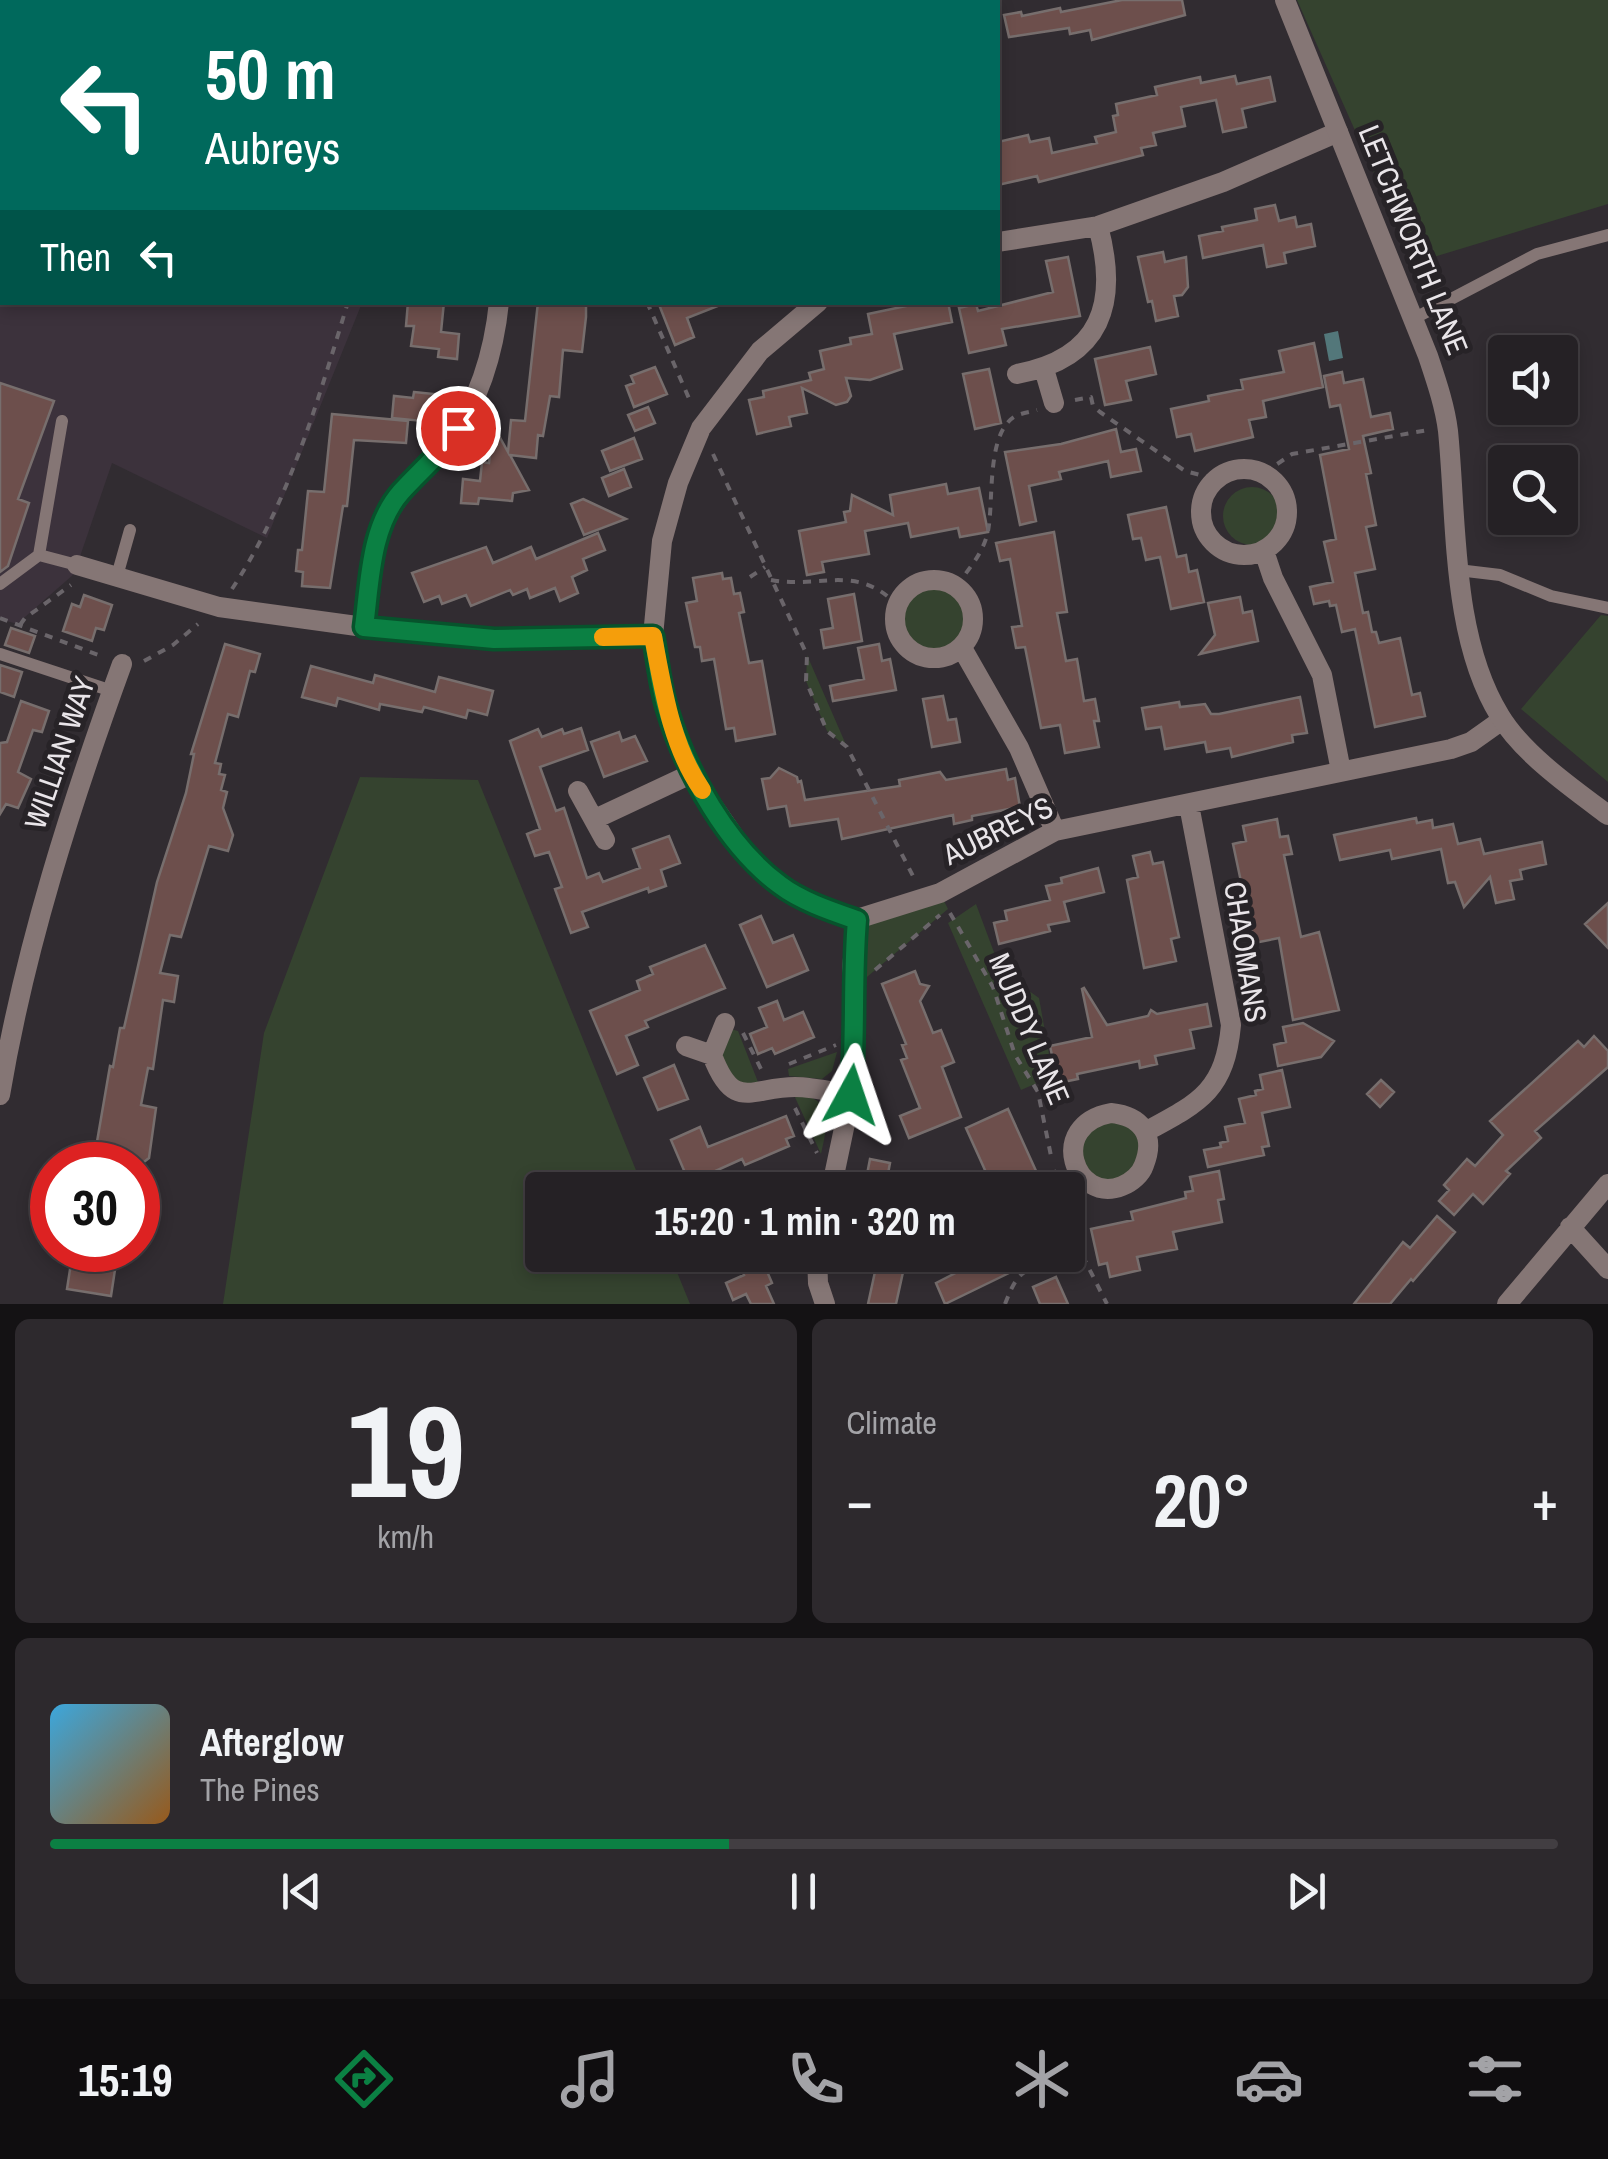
<!DOCTYPE html>
<html lang="en">
<head>
<meta charset="utf-8">
<style>
	body { margin:0; font-family:"Archivo Narrow",sans-serif; background:#2d292d; color:#f1f3f6; height:100vh; display:flex; flex-direction:column; font-size:38px; white-space:nowrap }
	* { box-sizing:border-box; margin:0 }
	p { font-size:32px; color:#a3a3a7 }
	.icon { flex:none; width:55px; height:55px; fill:none; stroke:currentColor; stroke-width:2; stroke-linecap:round; stroke-linejoin:round }
	.map { position:relative; height:1304px; overflow:hidden }
	.side { display:flex; flex-direction:column; gap:15px; padding:15px; background:#141214; flex:1 }
	.side>* { flex:none }
	.hud { position:absolute; left:0px; top:0px; width:1000px; height:305px; box-shadow:0 5px 15px #0003,0 0 0 2px #423e42; background:#00695c; color:#fff; overflow:hidden }
	.buttons { position:absolute; left:1488px; top:335px; display:grid; gap:20px }
	.buttons a { display:grid; place-items:center; width:90px; height:90px; border-radius:10px; background:#252125; box-shadow:0 5px 15px #0003,0 0 0 2px #423e42; font-size:50px }
	.speed { position:absolute; left:30px; top:1142px; display:flex; gap:20px; font-size:50px; font-weight:700; text-align:center }
	.speed>* { display:grid; place-content:center; width:130px; height:130px; border-radius:50%; background:#252125; box-shadow:0 5px 15px #0003,0 0 0 2px #423e42; line-height:1 }
	.speed .limit { border:15px solid #d22; background:#fff; color:#111 }
	.pin { position:absolute; display:grid; place-items:center; width:85px; height:85px; color:#fff; margin:-42px; border:5px solid #fff; border-radius:50%; box-shadow:0 2px 10px #0007 }
	.me { position:absolute; width:110px; margin:-55px; rotate:5deg; stroke-linejoin:round; filter:drop-shadow(0 0 8px #0008) }
	.turn { display:flex; align-items:center; gap:35px; height:210px; padding:0 40px; font-size:45px }
	.turn .icon { width:130px; height:130px; stroke-width:2.5 }
	.turn b { display:block; font-size:70px; line-height:85px }
	.then { display:flex; align-items:center; height:95px; padding:0 40px; background:#0003; gap:20px; font-size:38px }
	.big { font-size:75px; font-weight:800; line-height:1.1 }
	.side .tile { flex:1; display:flex; flex-direction:column; justify-content:center; gap:15px; min-width:0; padding:0 35px; border-radius:15px; background:#2d292d }
	.side .dial { align-items:center; gap:0 }
	.dial b { font-size:130px; line-height:1 }
	.song { display:flex; align-items:center; gap:30px }
	.cover { width:120px; height:120px; border-radius:15px; background:linear-gradient(135deg,hsl(200 70% 55%),hsl(30 70% 35%)) }
	.played { height:10px; border-radius:5px; background:linear-gradient(90deg,#0b8043 45%,#423e42 45%) }
	.keys { display:flex; justify-content:space-around; direction:ltr }
	.heat { display:flex; justify-content:space-between; align-items:center; font-size:55px; direction:ltr }
	.side .tiles { flex:1; display:grid; gap:15px; grid-template-columns:1fr 1fr }
	.tile:last-child { grid-column:span 2 }
	.trip { position:absolute; left:525px; top:1172px; width:560px; height:100px; border-radius:10px; background:#252125; box-shadow:0 5px 15px #0003,0 0 0 2px #423e42; font-weight:800; line-height:100px; text-align:center }
	.tabs { display:flex; height:160px; justify-content:space-around; align-items:center; background:#0f0d0f; color:#a3a3a7 }
	.tabs .icon { width:70px; height:70px }
	.tabs .current { color:#0b8043 }
	.tabs b { font-size:45px; color:#f1f3f6 }
	.map>svg:first-child { display:block }
	.built { fill:#3c323c }
	.green { fill:#35432f }
	.water { fill:#53777a }
	.building { fill:#6d4f4c; stroke:#776e6d; stroke-width:2.5 }
	.lines { fill:none; stroke-linecap:round; stroke-linejoin:round }
	.path { stroke:#6a656a; stroke-width:4; stroke-dasharray:8 8; stroke-linecap:butt }
	.service { stroke:#857675; stroke-width:12 }
	.minor { stroke:#857675; stroke-width:20 }
	.tertiary { stroke:#857675; stroke-width:20 }
	.route-casing { stroke:#07532c; stroke-width:25 }
	.route { stroke:#0b8043; stroke-width:18 }
	.slow { stroke:#f59e0b; stroke-width:18 }
	.labels { text-anchor:middle; stroke-width:10; stroke-linejoin:round; paint-order:stroke }
	.street-label { font-size:30px; fill:#e9e5e9; stroke:#272327 }
</style>
</head>
<body>
<div class="map">
<svg width="1608" height="1304" viewBox="0 0 1608 1304">
	<rect width="100%" height="100%" fill="#312c31"/>
	<path class="built" d="M0,134L2,302L362,303L267,538L112,463L74,574L17,624L0,619Z"/>
	<path class="green" d="M1297,0H1608V204L1414,263Z
		M1223 516a29 29 0 1 1 58 0a29 29 0 1 1-58 0Z
		M901 619a33 33 0 1 1 66 0a33 33 0 1 1-66 0Z
		M1601,615L1608,616V782L1521,709Z
		M807,655L847,747L827,731L806,681Z
		M360,777L478,780L644,1190H542V1255H670L690,1304H223L264,1033Z
		M940,893L948,909L855,987L857,919Z
		M976,904L1001,971L1039,998L1053,1076L1021,1090L948,923Z
		M731,1029L738,1031L758,1082L745,1084L733,1079L722,1056Z
		M837,1052L832,1071L822,1079L789,1076L788,1069Z
		M793,1093C835,1098 828,1122 821,1154Z
		M1096,1115L1147,1131L1130,1182L1089,1183L1074,1141Z"/>
	<path class="water" d="M1338,331L1343,358L1329,361L1324,334Z"/>
	<path class="building" d="M1122,0H1182L1185,15L1092,40L1090,30L1070,34L1069,28L1009,37L1004,15L1021,12L1022,16L1060,8L1061,12Z
		M1235,76L1237,84L1270,77L1275,101L1242,109L1246,127L1223,132L1216,100L1181,107L1185,126L1153,133L1156,145L1141,148L1143,155L1039,182L1037,176L998,185V142L1028,135L1030,142L1049,138L1052,153L1097,143L1095,137L1116,132L1113,116L1118,115L1116,104L1157,95L1155,87L1200,77L1201,83Z
		M1275,205L1279,221L1295,217L1297,227L1311,224L1315,246L1284,253L1286,263L1267,267L1263,245L1203,258L1199,236L1223,231L1222,227L1257,220L1255,209Z
		M1163,252L1165,262L1186,257L1188,287L1182,295L1174,296L1178,316L1156,321L1152,301L1148,302L1138,257Z
		M1068,257L1080,316L1002,329L1006,345L969,353L959,308L976,304L978,311L1053,292L1046,261Z
		M408,302H444L441,332L459,334L457,359L438,357L439,349L411,346L414,326H406Z
		M538,302H586V317L582,352L563,350L559,397L550,396L543,436L538,435L536,458L510,455L529,490L513,493L512,501L479,498L478,504L461,503L463,479L480,481L482,462L489,463L493,425L508,452L511,420L525,421Z
		M658,302H723V304L687,318L694,337L675,345Z
		M925,302H948L952,322L894,334L902,369L870,380L846,378L851,396L847,402L836,405L802,388L807,413L789,417L791,426L757,434L749,400L764,397L763,391L811,380L809,373L824,369L820,351L851,344L850,338L872,334L868,314Z
		M1314,343L1323,387L1263,401L1266,417L1249,420L1253,437L1195,451L1191,434L1177,437L1171,409L1209,401L1208,396L1243,389L1241,380L1284,372L1279,351Z
		M1150,347L1156,374L1126,381L1131,400L1105,405L1095,359Z
		M655,367L667,394L634,407L626,386L634,383L631,376Z
		M989,369L1001,423L975,429L963,374Z
		M1342,372L1344,383L1363,379L1371,417L1390,413L1393,429L1363,436L1371,473L1366,474L1376,525L1366,527L1375,569L1355,573L1363,613L1368,612L1372,632H1376L1379,643L1400,638L1412,695L1420,693L1425,716L1375,727L1355,629L1342,632L1336,605L1330,606L1329,601L1314,604L1310,587L1333,582L1324,542L1336,539L1320,455L1349,449L1340,405L1330,407L1324,376Z
		M0,383L54,401L18,499L29,503L8,566L0,572Z
		M414,392L444,395L442,423L392,418L394,396L413,398Z
		M648,407L655,423L635,431L628,415Z
		M332,414L408,421L406,443L354,440L347,506H343L330,588L302,586L303,572L296,571L298,550H302L308,491L324,492Z
		M1116,429L1121,452L1136,449L1141,471L1111,477L1108,461L1059,472L1061,479L1029,486L1036,521L1020,525L1005,452L1061,444Z
		M634,438L642,459L610,471L602,451Z
		M624,469L631,487L609,496L602,478Z
		M946,484L948,494L979,488L988,532L960,537L958,528L911,537L908,523L865,531L869,554L822,562L824,572L807,575L799,531L846,522L844,512L850,511L852,495L893,515L890,495Z
		M583,499L626,519L584,535L571,504Z
		M1166,507L1177,557L1186,555L1189,572L1197,570L1204,602L1171,609L1160,557L1146,560L1141,538L1133,539L1128,515Z
		M1054,532L1067,612L1057,613L1066,661L1077,659L1084,701L1095,699L1099,721H1094L1099,747L1065,753L1060,725L1041,728L1025,647L1016,648L1012,627L1022,626L1010,559L1000,561L996,543Z
		M598,533L605,550L583,559L587,570L572,577L578,593L560,601L555,588L530,598L527,589L513,595L510,590L471,606L466,595L442,604L439,596L424,602L412,573L486,547L493,563L531,547L536,559Z
		M722,573L723,579L731,578L734,594L740,593L744,612L739,613L749,663L762,661L775,734L736,741L734,728L726,729L714,659L702,661L700,647H695L686,603L697,601L693,578Z
		M854,594L862,641L824,648L821,630L833,628L828,599Z
		M84,595L112,605L104,630L96,628L92,641L63,631L72,604L80,607Z
		M1240,597L1243,613L1252,611L1258,641L1200,654L1215,635L1208,603Z
		M11,628L35,636L29,653L5,645Z
		M225,644L260,654L255,672L250,671L238,717L228,714L215,763L221,764L219,774L225,775L221,790L227,792L223,808L233,835L228,851L209,846L181,937L170,935L160,973L178,976L174,1002L163,1000L153,1069L148,1068L141,1105L156,1108L149,1158L140,1165H93L110,1066L113,1067L120,1028H124L157,882L186,793L194,754H191Z
		M879,644L882,661L890,659L896,690L833,701L830,686L864,679L858,648Z
		M0,665L22,672L14,697L0,692Z
		M311,666L373,683L375,675L435,692L439,677L493,691L487,715L468,710L466,718L424,707L422,712L380,704L379,710L338,698L336,706L302,697Z
		M943,696L948,720L956,719L960,742L932,747L923,699Z
		M1300,697L1307,733L1292,735L1293,742L1232,757L1230,748L1207,752L1205,742L1165,749L1161,727L1146,729L1142,708L1179,702L1180,707L1205,704L1211,714H1219Z
		M21,701L49,711L42,732L33,730L18,772L31,779L18,808L6,804L0,814V743L7,742Z
		M581,728L588,750L540,767L556,811L564,808L587,878L599,873L603,882L640,868L633,849L669,836L680,863L661,870L666,886L649,892L648,888L582,912L588,927L571,933L555,889L562,887L549,852L535,856L527,834L540,829L510,741L538,729L542,737L562,729L564,734Z
		M619,732L622,741L635,736L647,761L604,777L591,742Z
		M779,768L797,777L798,782L801,781L805,800L900,786L899,780L940,772L946,780L1006,769L1008,780L1015,778L1020,807L972,816V820L954,824L953,815L842,839L838,819L790,826L786,806L768,809L762,779L770,778Z
		M1416,818L1417,823L1432,820L1433,828L1453,824L1458,844L1480,839L1484,854L1542,842L1546,864L1520,870L1522,879L1510,881L1514,899L1496,903L1490,877L1464,907L1455,882L1448,883L1441,849L1392,859L1390,850L1340,860L1334,835Z
		M1277,819L1280,837L1288,836L1292,854L1284,855L1301,937L1319,932L1339,1010L1293,1020L1279,938L1254,943L1233,844L1246,841L1243,826Z
		M1150,852L1153,864L1163,862L1179,937L1171,939L1176,961L1144,968L1127,880L1138,877L1133,856Z
		M1098,868L1104,892L1064,902L1069,921L1048,925L1050,931L999,944L994,923L1007,920L1005,911L1050,900L1046,886L1062,883L1061,878Z
		M1608,903V948L1585,924Z
		M761,916L773,943L793,935L808,970L767,987L740,925Z
		M705,945L725,988L645,1021L648,1027L626,1036L638,1065L617,1074L590,1011L640,990L637,981L653,974L650,967Z
		M915,971L920,984L929,986L920,1001L933,1033L941,1030L954,1062L942,1067L961,1117L909,1138L900,1116L920,1108L901,1060L907,1058L902,1045L906,1044L882,984Z
		M1084,988L1107,1025L1148,1016L1151,1010L1157,1014L1207,1004L1211,1026L1190,1030L1194,1048L1155,1056L1157,1064L1140,1068L1139,1061L1077,1074L1078,1079L1058,1083L1050,1046L1092,1037L1082,989Z
		M777,1001L784,1020L803,1012L814,1037L775,1054L772,1048L758,1054L750,1034L767,1027L759,1008Z
		M1303,1023L1334,1041L1321,1057L1278,1066L1274,1045L1286,1042L1283,1027Z
		M1594,1036L1608,1051V1067L1535,1131L1541,1138L1506,1171L1510,1174L1483,1204L1473,1194L1454,1215L1439,1201L1449,1190L1444,1185L1467,1159L1475,1166L1503,1135L1490,1121L1578,1041L1584,1047Z
		M674,1065L688,1099L658,1110L644,1078Z
		M1282,1070L1290,1107L1262,1113L1269,1146L1262,1147L1264,1155L1208,1167L1204,1150L1221,1147L1220,1143L1228,1141L1225,1127L1245,1123L1239,1099L1256,1095L1255,1091L1263,1089L1260,1075Z
		M1381,1080L1394,1092L1380,1107L1367,1094Z
		M1008,1109L1041,1182L1024,1190H994L966,1128Z
		M786,1116L794,1136L786,1139L789,1146L745,1165L742,1159L713,1172L715,1190H705L695,1179L689,1182L671,1140L700,1127L708,1147Z
		M870,1159L890,1163L885,1190H864Z
		M1219,1171L1224,1199L1218,1200L1222,1222L1173,1232L1177,1249L1137,1257L1140,1270L1110,1277L1107,1263L1099,1265L1091,1229L1133,1220L1131,1212L1186,1198L1185,1192L1193,1191L1190,1177Z
		M1437,1216L1455,1232L1413,1281L1411,1279L1390,1304H1354L1403,1242L1410,1248Z
		M73,1250H118L111,1296L67,1289Z
		M746,1255H799L766,1269L772,1283L766,1286L774,1304H751L746,1294L733,1300L726,1283L744,1275L737,1259Z
		M972,1255H1001L1009,1273L945,1304L936,1283L975,1263Z
		M878,1258L905,1263L896,1304H868Z
		M1056,1277L1068,1304H1040L1033,1287Z"/>
	<g class="lines">
		<path class="path" d="M450,0L452,2
			M647,302L691,403
			M1075,400L1091,397L1093,406L1100,412L1185,471L1216,479
			M713,454L807,655L806,681L827,731L847,747L914,878
			M1264,473L1292,454L1428,430
			M750,577L765,567
			M771,580C819,589 857,563 897,605
			M956,586C969,569 984,552 988,531C994,501 986,435 1014,417C1021,413 1030,412 1037,410
			M232,589C289,503 318,400 348,302
			M0,618L101,656
			M20,625L25,618L71,585
			M144,661L173,645L198,624
			M950,913L993,987L1015,1055L1038,1092L1051,1156
			M875,970L940,915
			M743,1033L761,1069
			M789,1064L836,1045
			M795,1108L817,1153
			M1054,1170L1058,1190
			M1068,1227L1107,1304
			M1005,1304C1013,1284 1018,1270 1040,1266L1047,1255"/>
		<path class="service" d="M1413,319L1537,254L1608,235
			M62,421L39,555L77,565
			M1458,570L1500,575L1551,596L1608,608
			M117,576L130,530
			M0,584L39,555
			M0,654L112,691"/>
		<path class="minor" d="M636,0L637,2
			M872,2L879,0
			M998,242L1098,226L1223,182L1338,132
			M818,302L760,351L701,428L678,483L662,541L653,636L667,710L691,774L742,848L780,886L832,911L857,919L940,893L1055,831L1451,749L1471,742L1502,720
			M1044,369L1054,403
			M1017,374C1102,358 1119,303 1098,226
			M1201 512a43 43 0 1 1 86 0a43 43 0 1 1-86 0Z
			M1264,551L1273,578L1322,675L1341,771
			M77,565L219,607L364,627L493,639L653,636
			M895 619a39 39 0 1 1 78 0a39 39 0 1 1-78 0Z
			M364,627C369,590 370,549 388,515C402,487 428,470 447,445C478,405 494,353 499,302
			M962,648L1019,748L1055,831
			M578,791L605,840
			M595,819L691,774
			M725,1023L712,1055C734,1113 751,1087 795,1087C813,1087 833,1092 851,1095
			M686,1046L712,1055
			M0,1095C25,947 71,804 122,664
			M1111,1113C1141,1116 1156,1135 1144,1165C1141,1174 1132,1182 1122,1186C1075,1205 1046,1125 1111,1113Z
			M1147,1131C1201,1102 1225,1090 1231,1025L1189,805
			M831,1190L851,1095L856,1033L852,968L857,919
			M1570,1227L1608,1269
			M817,1255L818,1283L825,1304
			M1507,1304L1608,1184"/>
		<path class="tertiary" d="M1285,0L1428,356C1436,380 1445,406 1448,431C1457,521 1451,637 1500,716C1523,754 1573,789 1608,815"/>
	</g>
	<g class="lines">
		<g class="route-casing">
			<path id="route" d="M458,428C442,453 421,470 401,492C370,527 370,583 364,627L494,639L653,636C658,661 660,688 668,712C686,772 728,847 780,885C801,901 831,911 857,920C852,978 856,1036 851,1095"/>
		</g>
		<use href="#route" class="route"/>
		<path class="slow" d="M603,637L653,636C663,689 671,745 702,790"/>
	</g>
	<g class="labels">
		<g class="street-label">
			<text transform="translate(1413 240) rotate(68)" y="10">LETCHWORTH LANE</text>
			<text transform="translate(60 753) rotate(-71)" y="10">WILLIAN WAY</text>
			<text transform="translate(998 831) rotate(-26)" y="10">AUBREYS</text>
			<text transform="translate(1245 952) rotate(81)" y="10">CHAOMANS</text>
			<text transform="translate(1029 1029) rotate(67)" y="10">MUDDY LANE</text>
		</g>
	</g>
</svg>
<div class="buttons">
<a><svg class="icon" aria-label="sound" viewBox="0 0 24 24"><path d="M4 9h4l5-4v14l-5-4H4zM17 9q2 3 0 6"/></svg></a>
<a><svg class="icon" aria-label="search" viewBox="0 0 24 24"><circle cx="10" cy="10" r="6"/><path d="M15 15l6 6"/></svg></a>
</div>
<div class="speed"><div class="limit">30</div></div>
<div class="pin" style="left:458px;top:428px;background:#d93025"><svg class="icon" aria-label="arrive" viewBox="0 0 24 24"><path d="M6 21V4h12l-3 4 3 4H6"/></svg></div>
<svg class="me" style="left:851px;top:1095px" viewBox="-20 -20 40 40"><path d="M0-17L14 15 0 8-14 15z" fill="#0b8043" stroke="#fff" stroke-width="4"/></svg>
<div class="trip">15:20 · 1 min · 320 m</div>
<div class="hud">
<div class="turn"><svg class="icon" aria-label="left" viewBox="0 0 24 24"><path d="M17 20v-9H6M10 6l-5 5 5 5"/></svg><div><b>50 m</b>Aubreys</div></div>
<div class="then">Then<svg class="icon" aria-label="left" viewBox="0 0 24 24"><path d="M17 20v-9H6M10 6l-5 5 5 5"/></svg></div>
</div>
</div>
<section class="side">
<div class="tiles">
<div class="tile dial"><b>19</b><p>km/h</p></div>
<div class="tile"><p>Climate</p>
<div class="heat"><a>−</a><b class="big">20°</b><a>+</a></div>
</div>
<div class="tile">
<div class="song"><i class="cover"></i><div><b>Afterglow</b><p>The Pines</p></div></div>
<div class="played"></div>
<div class="keys"><svg class="icon" aria-label="previous" viewBox="0 0 24 24"><path d="M18 5L8 12l10 7zM5 5v14"/></svg><svg class="icon" aria-label="pause" viewBox="0 0 24 24"><path d="M8 5v14M16 5v14"/></svg><svg class="icon" aria-label="next" viewBox="0 0 24 24"><path d="M6 5l10 7-10 7zM19 5v14"/></svg></div>
</div>
</div>
</section>
<nav class="tabs">
<b>15:19</b>
<svg class="icon current" aria-label="directions" viewBox="0 0 24 24"><path d="M12 3l9 9-9 9-9-9zM9 14v-3h6M13 9l2 2-2 2"/></svg>
<svg class="icon" aria-label="music" viewBox="0 0 24 24"><path d="M9 18V5l10-2v13"/><circle cx="6" cy="18" r="3"/><circle cx="16" cy="16" r="3"/></svg>
<svg class="icon" aria-label="phone" viewBox="0 0 24 24"><path d="M5 4h4l2 5-3 2q2 4 5 5l2-3 5 2v4C11 20 4 13 5 4z"/></svg>
<svg class="icon" aria-label="climate" viewBox="0 0 24 24"><path d="M12 3v18M4 7l16 10M4 17L20 7"/></svg>
<svg class="icon" aria-label="car" viewBox="0 0 24 24"><path d="M5 17H2v-5l4-1 3-4h7l3 4 3 1v5h-3M9 17h6M6 11h13"/><circle cx="7" cy="17" r="2"/><circle cx="17" cy="17" r="2"/></svg>
<svg class="icon" aria-label="filters" viewBox="0 0 24 24"><path d="M4 7h16M4 17h16"/><circle cx="9" cy="7" r="2"/><circle cx="15" cy="17" r="2"/></svg>
</nav>
</body>
</html>
